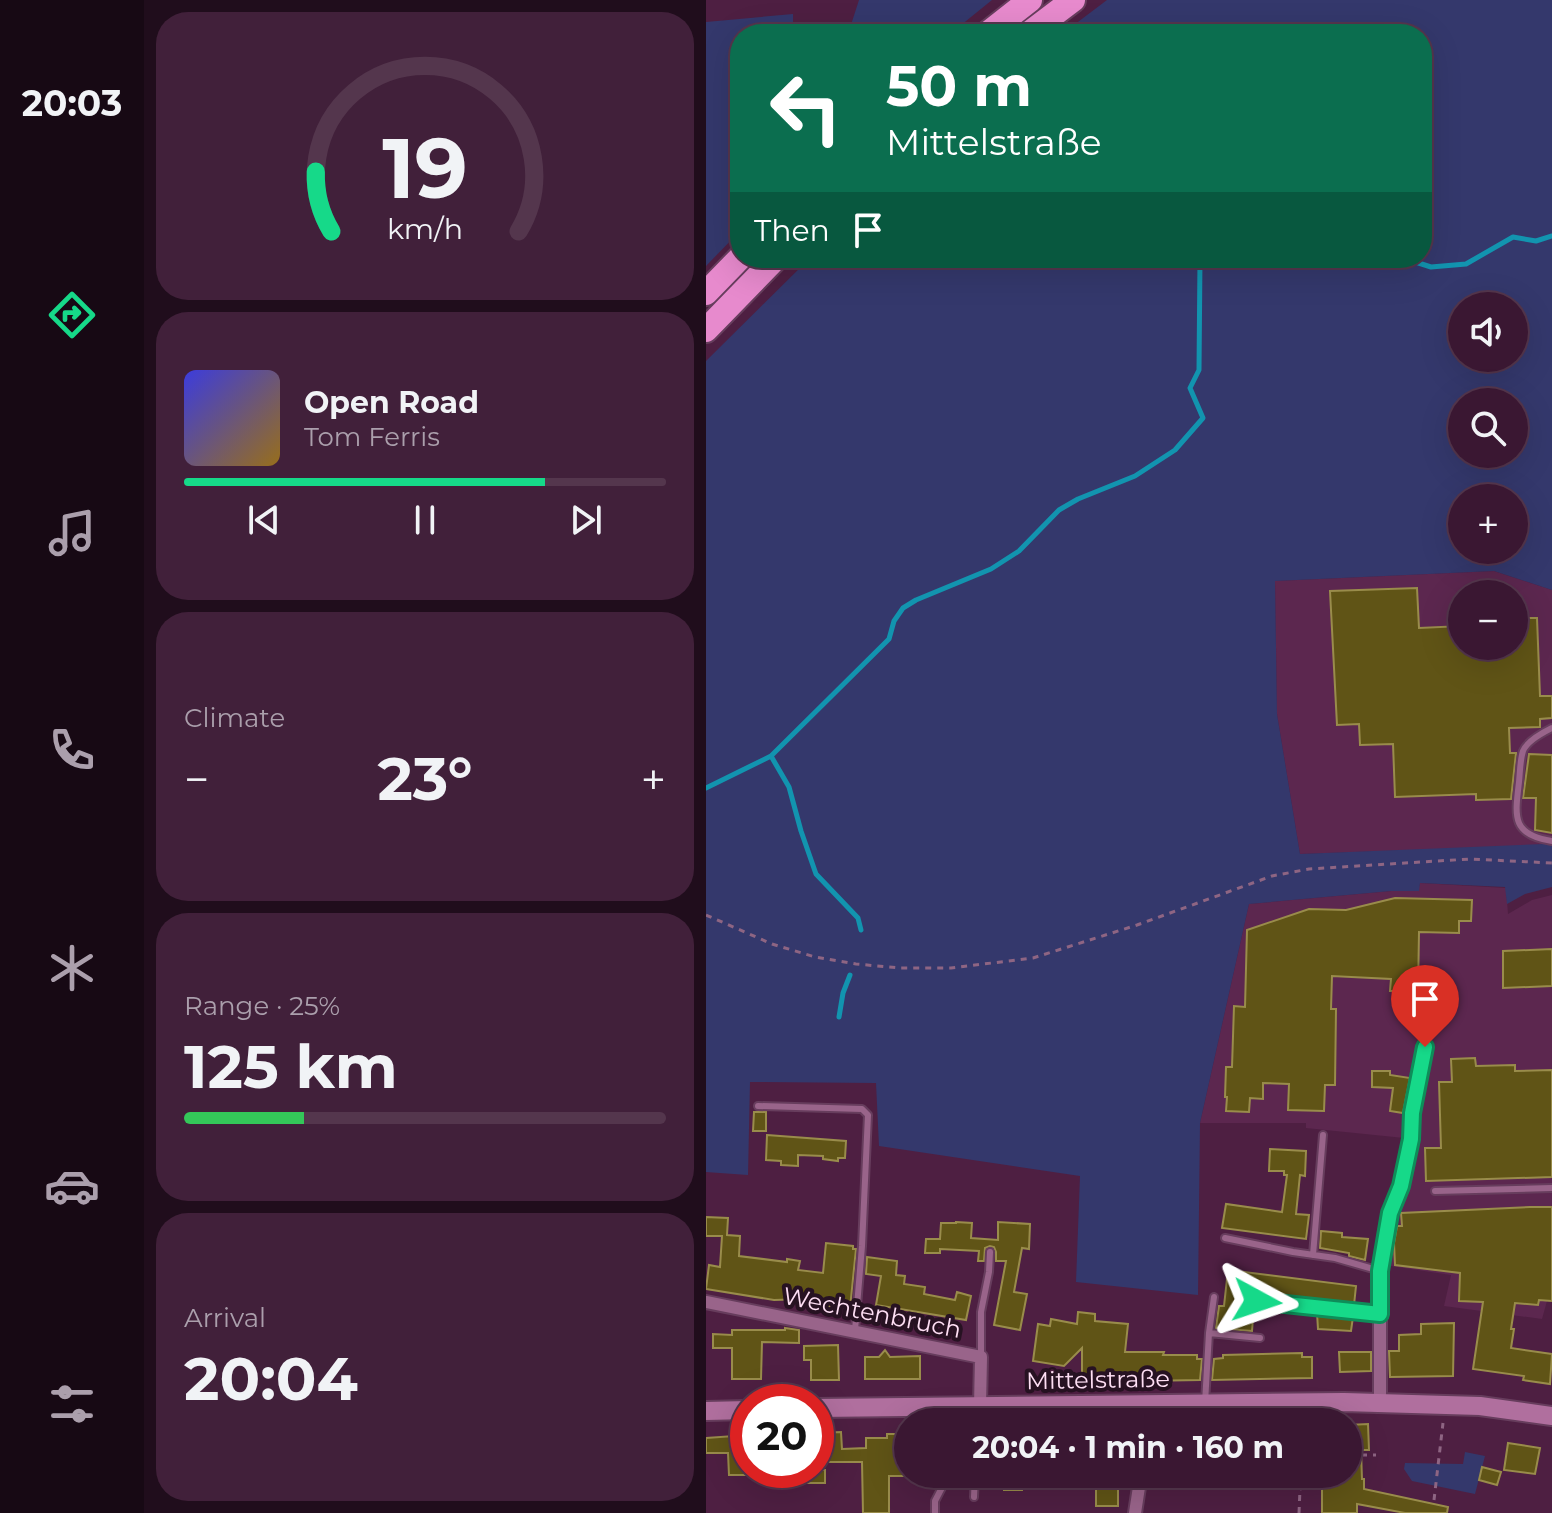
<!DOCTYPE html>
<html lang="en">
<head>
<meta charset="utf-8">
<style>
	body { margin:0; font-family:Montserrat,sans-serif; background:#41203a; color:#f1f3f6; height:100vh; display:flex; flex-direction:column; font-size:30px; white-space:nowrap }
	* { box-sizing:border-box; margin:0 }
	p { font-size:26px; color:#ab9fac }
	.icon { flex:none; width:44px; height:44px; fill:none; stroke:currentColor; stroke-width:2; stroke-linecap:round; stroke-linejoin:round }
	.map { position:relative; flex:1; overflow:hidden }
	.details { display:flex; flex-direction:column; gap:12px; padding:12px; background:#200d1c; width:562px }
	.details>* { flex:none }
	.banner { position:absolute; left:24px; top:24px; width:702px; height:244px; border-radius:32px; box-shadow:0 8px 32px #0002,0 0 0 2px #54364d; background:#0b6e4f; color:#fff; overflow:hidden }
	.fabs { position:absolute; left:742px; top:292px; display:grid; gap:16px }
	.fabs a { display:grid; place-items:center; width:80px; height:80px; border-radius:50%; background:#3a1732; box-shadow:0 8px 32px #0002,0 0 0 2px #54364d; font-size:40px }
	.speed { position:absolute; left:24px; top:1384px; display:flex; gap:16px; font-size:40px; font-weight:700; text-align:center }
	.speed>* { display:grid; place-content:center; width:104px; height:104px; border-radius:50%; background:#3a1732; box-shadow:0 8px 32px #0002,0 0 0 2px #54364d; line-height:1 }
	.speed .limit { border:12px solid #d22; background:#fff; color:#111 }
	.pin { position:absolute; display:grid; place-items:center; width:68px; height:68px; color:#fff; margin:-82px -34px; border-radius:50% 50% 50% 0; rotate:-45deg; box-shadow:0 0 8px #0007 }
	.pin .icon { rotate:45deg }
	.me { position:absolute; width:88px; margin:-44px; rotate:95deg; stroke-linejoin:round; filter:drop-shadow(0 0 6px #0008) }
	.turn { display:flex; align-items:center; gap:28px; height:168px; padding:0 24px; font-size:36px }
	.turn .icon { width:104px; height:104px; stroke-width:2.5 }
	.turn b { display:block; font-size:56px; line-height:68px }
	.then { display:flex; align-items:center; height:76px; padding:0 24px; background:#0003; gap:16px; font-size:30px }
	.big { font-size:60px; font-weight:700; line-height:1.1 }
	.details .widget { flex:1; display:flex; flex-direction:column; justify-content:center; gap:12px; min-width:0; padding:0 28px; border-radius:32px; background:#41203a }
	.details .dial { align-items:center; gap:0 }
	.dial svg { height:208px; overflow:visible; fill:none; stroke:#54364d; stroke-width:7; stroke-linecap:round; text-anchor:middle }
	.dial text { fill:#f1f3f6; stroke:none }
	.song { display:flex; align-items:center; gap:24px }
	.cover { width:96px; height:96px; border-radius:12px; background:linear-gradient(135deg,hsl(240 70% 55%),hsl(40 70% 35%)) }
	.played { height:8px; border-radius:4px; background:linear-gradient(90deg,#16d989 75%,#54364d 75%) }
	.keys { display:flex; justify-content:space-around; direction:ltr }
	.heat { display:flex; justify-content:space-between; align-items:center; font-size:44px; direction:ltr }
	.charge { height:12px; border-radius:6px; background:linear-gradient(90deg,#34c759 25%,#54364d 0) }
	.trip { position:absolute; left:188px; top:1408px; width:468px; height:80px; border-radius:40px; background:#3a1732; box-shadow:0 8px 32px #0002,0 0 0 2px #54364d; font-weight:700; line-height:80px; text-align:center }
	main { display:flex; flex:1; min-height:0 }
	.menu { display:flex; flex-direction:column; width:144px; justify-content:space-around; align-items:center; background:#170914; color:#ab9fac }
	.menu .icon { width:56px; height:56px }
	.menu .current { color:#16d989 }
	.menu b { font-size:36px; color:#f1f3f6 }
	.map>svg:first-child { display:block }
	.built { fill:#5c274f; fill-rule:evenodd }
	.green { fill:#34386c; fill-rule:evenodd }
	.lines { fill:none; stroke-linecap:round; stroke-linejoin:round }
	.stream { stroke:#1294af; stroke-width:5 }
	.building { fill:#605416; stroke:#998c4b; stroke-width:2 }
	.service-casing { stroke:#673d5d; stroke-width:10 }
	.minor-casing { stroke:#673d5d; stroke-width:16 }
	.secondary-casing { stroke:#673d5d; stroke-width:22 }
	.motorway-casing { stroke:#673d5d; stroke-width:28 }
	.path { stroke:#8e6583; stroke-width:3; stroke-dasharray:6 6; stroke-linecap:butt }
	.service { stroke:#99648a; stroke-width:6 }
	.minor { stroke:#99648a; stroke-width:12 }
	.secondary { stroke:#b06f9e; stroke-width:18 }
	.motorway { stroke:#e78acd; stroke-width:24 }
	.route-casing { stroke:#0e8d59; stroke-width:20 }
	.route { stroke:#16d989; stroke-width:14 }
	.labels { text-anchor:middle; stroke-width:8; stroke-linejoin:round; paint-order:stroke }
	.street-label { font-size:24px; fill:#fedff4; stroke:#271222 }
</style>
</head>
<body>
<main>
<nav class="menu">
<b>20:03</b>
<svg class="icon current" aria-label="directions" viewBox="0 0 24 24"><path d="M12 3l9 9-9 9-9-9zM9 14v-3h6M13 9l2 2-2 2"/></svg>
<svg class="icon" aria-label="music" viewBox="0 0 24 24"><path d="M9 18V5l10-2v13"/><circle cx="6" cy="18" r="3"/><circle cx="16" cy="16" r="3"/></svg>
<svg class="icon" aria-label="phone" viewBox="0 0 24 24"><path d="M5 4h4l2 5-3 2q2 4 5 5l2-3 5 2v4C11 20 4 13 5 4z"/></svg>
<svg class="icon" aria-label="climate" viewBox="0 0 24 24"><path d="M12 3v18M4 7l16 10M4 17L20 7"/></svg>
<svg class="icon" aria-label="car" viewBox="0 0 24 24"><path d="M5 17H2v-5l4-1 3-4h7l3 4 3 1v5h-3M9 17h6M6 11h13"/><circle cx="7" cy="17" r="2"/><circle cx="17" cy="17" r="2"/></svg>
<svg class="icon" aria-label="filters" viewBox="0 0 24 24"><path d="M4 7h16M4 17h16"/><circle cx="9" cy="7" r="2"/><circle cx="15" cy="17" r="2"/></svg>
</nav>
<section class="details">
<div class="widget dial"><svg viewBox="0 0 100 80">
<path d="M14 69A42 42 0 1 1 86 69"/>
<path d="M14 69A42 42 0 0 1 8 46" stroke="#16d989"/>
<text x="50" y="56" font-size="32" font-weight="700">19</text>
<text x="50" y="72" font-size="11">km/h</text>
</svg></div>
<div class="widget">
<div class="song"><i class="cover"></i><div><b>Open Road</b><p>Tom Ferris</p></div></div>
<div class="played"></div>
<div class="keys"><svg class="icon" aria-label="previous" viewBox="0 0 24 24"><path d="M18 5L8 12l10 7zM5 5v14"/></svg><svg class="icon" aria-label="pause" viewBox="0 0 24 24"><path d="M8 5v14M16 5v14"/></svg><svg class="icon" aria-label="next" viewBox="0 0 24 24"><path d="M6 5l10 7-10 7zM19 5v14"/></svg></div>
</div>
<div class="widget"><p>Climate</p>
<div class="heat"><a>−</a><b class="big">23°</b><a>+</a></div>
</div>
<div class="widget"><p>Range · 25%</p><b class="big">125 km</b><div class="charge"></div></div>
<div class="widget"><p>Arrival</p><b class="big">20:04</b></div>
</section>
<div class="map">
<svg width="846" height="1513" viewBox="0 0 846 1513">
	<rect width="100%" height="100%" fill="#4e1f42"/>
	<path class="built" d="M788,571L846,590V845L594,854L571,714L569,581ZM756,594H808V646H756Z
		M714,883L800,888L802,914L826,900L846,895V1302L841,1301L836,1319L738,1306L745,1275L678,1265L708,1139L600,1128V1123H494L543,904L685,891H712Z"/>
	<path class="green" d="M153,0H286L244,34H142Z
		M401,0H846V590L788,571L569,581L571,714L594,854L839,844L846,845V887L819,894L801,904L799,887L714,883L713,891H685L543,904L494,1123L492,1295L370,1282L374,1176L173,1146L170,1083L44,1082L42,1175L0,1172V361L104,258H716V34H356ZM756,306H808V358H756ZM756,402H808V454H756ZM756,498H808V550H756Z
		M87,14V34H34V231L0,266V22Z
		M759,1452L779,1456L769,1494L706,1481L698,1469L699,1463L757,1464Z"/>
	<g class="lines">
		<path class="stream" d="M697,258L725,267L760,264L807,237L830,241L846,236
			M65,756L83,787L95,831L110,874L152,918L155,930
			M0,788L65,756L183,639L188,621L197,608L210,600L285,569L313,551L353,510L372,499L429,476L469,450L497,418L484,388L493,370L494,258
			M133,1017L137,993L144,975"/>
	</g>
	<path class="building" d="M711,588L713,628L756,626V646H808V618H831L834,696H846V718L834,719V727L803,728L804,753H810L805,799L770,800V794L689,797L687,744L654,745L653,724L631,725L624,591Z
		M823,754L846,755V833L829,830L830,798H817Z
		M689,898L766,900L765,921H753V933L713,932L712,991H684L685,979L626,976L625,1009H630L629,1085H619L618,1111L582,1110L583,1084L557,1083V1099L544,1098L543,1112L520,1111L521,1097H519L520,1067H526L528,1006L539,1007L541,930L603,909L640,910Z
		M846,949V986L797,988V951Z
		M769,1058L770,1066L809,1065V1071L846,1070V1177L720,1181L719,1148H735L733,1082H746L745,1059Z
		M666,1071H684V1075L704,1078L697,1113L684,1111L687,1088L666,1087Z
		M48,1112H60V1131H47Z
		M61,1135L140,1141L139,1158H132V1161L117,1159V1156L92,1155V1166L75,1165V1161L60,1160Z
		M564,1149L600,1151L599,1176L594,1175L590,1214L603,1215L600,1239L516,1228L520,1204L576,1212L581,1175H578V1171H563Z
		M824,1207H846V1301L833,1300L832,1305L809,1303L805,1329H808L805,1348L846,1354L844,1384L817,1380L818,1376L767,1369L777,1302L753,1301L754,1273L689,1265L688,1243L691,1226H696L695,1213Z
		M0,1217L22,1218L21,1235L34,1236L33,1256L81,1262V1259L94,1261L92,1270L117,1273L120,1243L147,1246V1249H150L144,1308L99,1304V1299L68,1300L0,1289L3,1265L14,1267L16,1236H0Z
		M250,1222L266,1223L265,1238L292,1240V1222L324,1224L323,1249L316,1248L308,1292L321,1294L314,1330L288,1325L300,1261H290V1252L288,1247L284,1246L279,1248L278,1261H272L273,1251L234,1249V1253H219L220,1239H234L235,1223H250Z
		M615,1231L636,1233V1237L662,1239L659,1260L643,1256V1253L614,1248Z
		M161,1257L191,1261L190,1275L199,1276L198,1284L219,1287L218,1294L249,1300L251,1292L265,1296L260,1320L170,1305L175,1276L160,1274Z
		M522,1270L650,1286L648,1305L549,1295L545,1301L548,1306L546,1331L510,1328L513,1306H518Z
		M372,1312L389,1314V1321L422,1324L419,1352H458L457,1355H491V1359H496L494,1380L376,1382V1348L358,1366L327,1361L332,1324L344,1326L345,1319L371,1324Z
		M611,1313L647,1317L645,1331L612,1329Z
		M748,1323L747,1376L684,1377L683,1351H693V1335L715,1334V1324Z
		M79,1328L93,1330V1343L56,1342L55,1379H26V1348H7V1334L26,1335V1330H79Z
		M132,1345L133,1380H105V1360H98V1346Z
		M179,1350L184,1357L214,1356V1379H159V1357H173Z
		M633,1352H665V1371L634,1372Z
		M596,1353V1357H606V1378L506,1380L508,1359L517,1358V1355Z
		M662,1424L663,1450H655L656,1479H658V1489L742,1507L741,1513H699L651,1504V1513H616V1474H642V1425Z
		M135,1432L136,1449L160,1448V1438H181V1434H196V1438H202V1476H183V1513H157L156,1462H110V1433Z
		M42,1435V1475H23L22,1453H0V1438Z
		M802,1443L834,1448L829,1474L798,1470Z
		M776,1467L795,1472L791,1485L773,1480Z
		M98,1470H119V1483H98Z
		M298,1475H317L316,1490H298Z
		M390,1484H412V1506H390Z"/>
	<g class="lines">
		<g class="service-casing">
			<path id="service" d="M846,728C836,733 821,741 817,751C814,760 814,773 813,782C809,816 805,835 846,841
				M52,1106L156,1109L162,1115L156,1246L149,1330
				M729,1191L846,1188
				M519,1238L587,1252L629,1258L674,1271
				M607,1255L617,1135
				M551,1301L674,1314
				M503,1333L508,1297
				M275,1356V1312L283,1272L284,1252
				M499,1403L503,1333L554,1338
				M298,1422L299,1410
				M268,1497L269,1474
				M229,1513V1501L243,1474"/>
		</g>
		<g class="minor-casing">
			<path id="minor" d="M0,1302L275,1357L274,1406
				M674,1403V1271L684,1213L695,1186L705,1139L706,1113L719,1047
				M437,1422V1403
				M429,1513L435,1474"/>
		</g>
		<g class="secondary-casing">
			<path id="secondary" d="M110,1408L638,1402L774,1406L846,1416
				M0,1411L42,1410"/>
		</g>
		<g class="motorway-casing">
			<path id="motorway" d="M281,34L324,0
				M322,34L367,0
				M0,293L34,258
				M0,330L70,258"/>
		</g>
		<path class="path" d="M0,915L66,944L109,957L150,964L194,968H245L327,958L431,925L566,876L603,869L764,859L846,863
			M655,1455H670
			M728,1500L737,1423
			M593,1513L594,1489L601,1487"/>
		<use href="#service" class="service"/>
		<use href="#minor" class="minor"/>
		<use href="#secondary" class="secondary"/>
		<use href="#motorway" class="motorway"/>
	</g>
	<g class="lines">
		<g class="route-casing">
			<path id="route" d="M551,1301L674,1314V1271L684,1213L695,1186L705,1139L706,1113L719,1047"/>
		</g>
		<use href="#route" class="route"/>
	</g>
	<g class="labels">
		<g class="street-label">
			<text transform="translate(166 1313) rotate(11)" y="8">Wechtenbruch</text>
			<text transform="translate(392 1380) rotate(-1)" y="8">Mittelstraße</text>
		</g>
	</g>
</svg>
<div class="fabs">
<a><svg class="icon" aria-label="sound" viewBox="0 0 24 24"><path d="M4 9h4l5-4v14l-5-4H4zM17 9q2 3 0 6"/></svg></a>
<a><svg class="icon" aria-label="search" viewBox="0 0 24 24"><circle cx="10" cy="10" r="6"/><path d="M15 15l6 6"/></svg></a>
<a>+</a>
<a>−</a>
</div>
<div class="speed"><div class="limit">20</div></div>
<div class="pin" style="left:719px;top:1047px;background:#d93025"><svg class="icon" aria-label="arrive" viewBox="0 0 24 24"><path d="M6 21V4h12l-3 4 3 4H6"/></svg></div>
<svg class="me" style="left:551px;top:1301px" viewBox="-20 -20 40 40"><path d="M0-17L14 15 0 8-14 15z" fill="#16d989" stroke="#fff" stroke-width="4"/></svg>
<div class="trip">20:04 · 1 min · 160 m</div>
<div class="banner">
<div class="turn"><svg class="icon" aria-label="left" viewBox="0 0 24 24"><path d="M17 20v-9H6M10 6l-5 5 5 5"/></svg><div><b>50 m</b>Mittelstraße</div></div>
<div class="then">Then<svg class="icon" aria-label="arrive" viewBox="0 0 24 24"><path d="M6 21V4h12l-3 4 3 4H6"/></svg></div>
</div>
</div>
</main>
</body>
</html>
